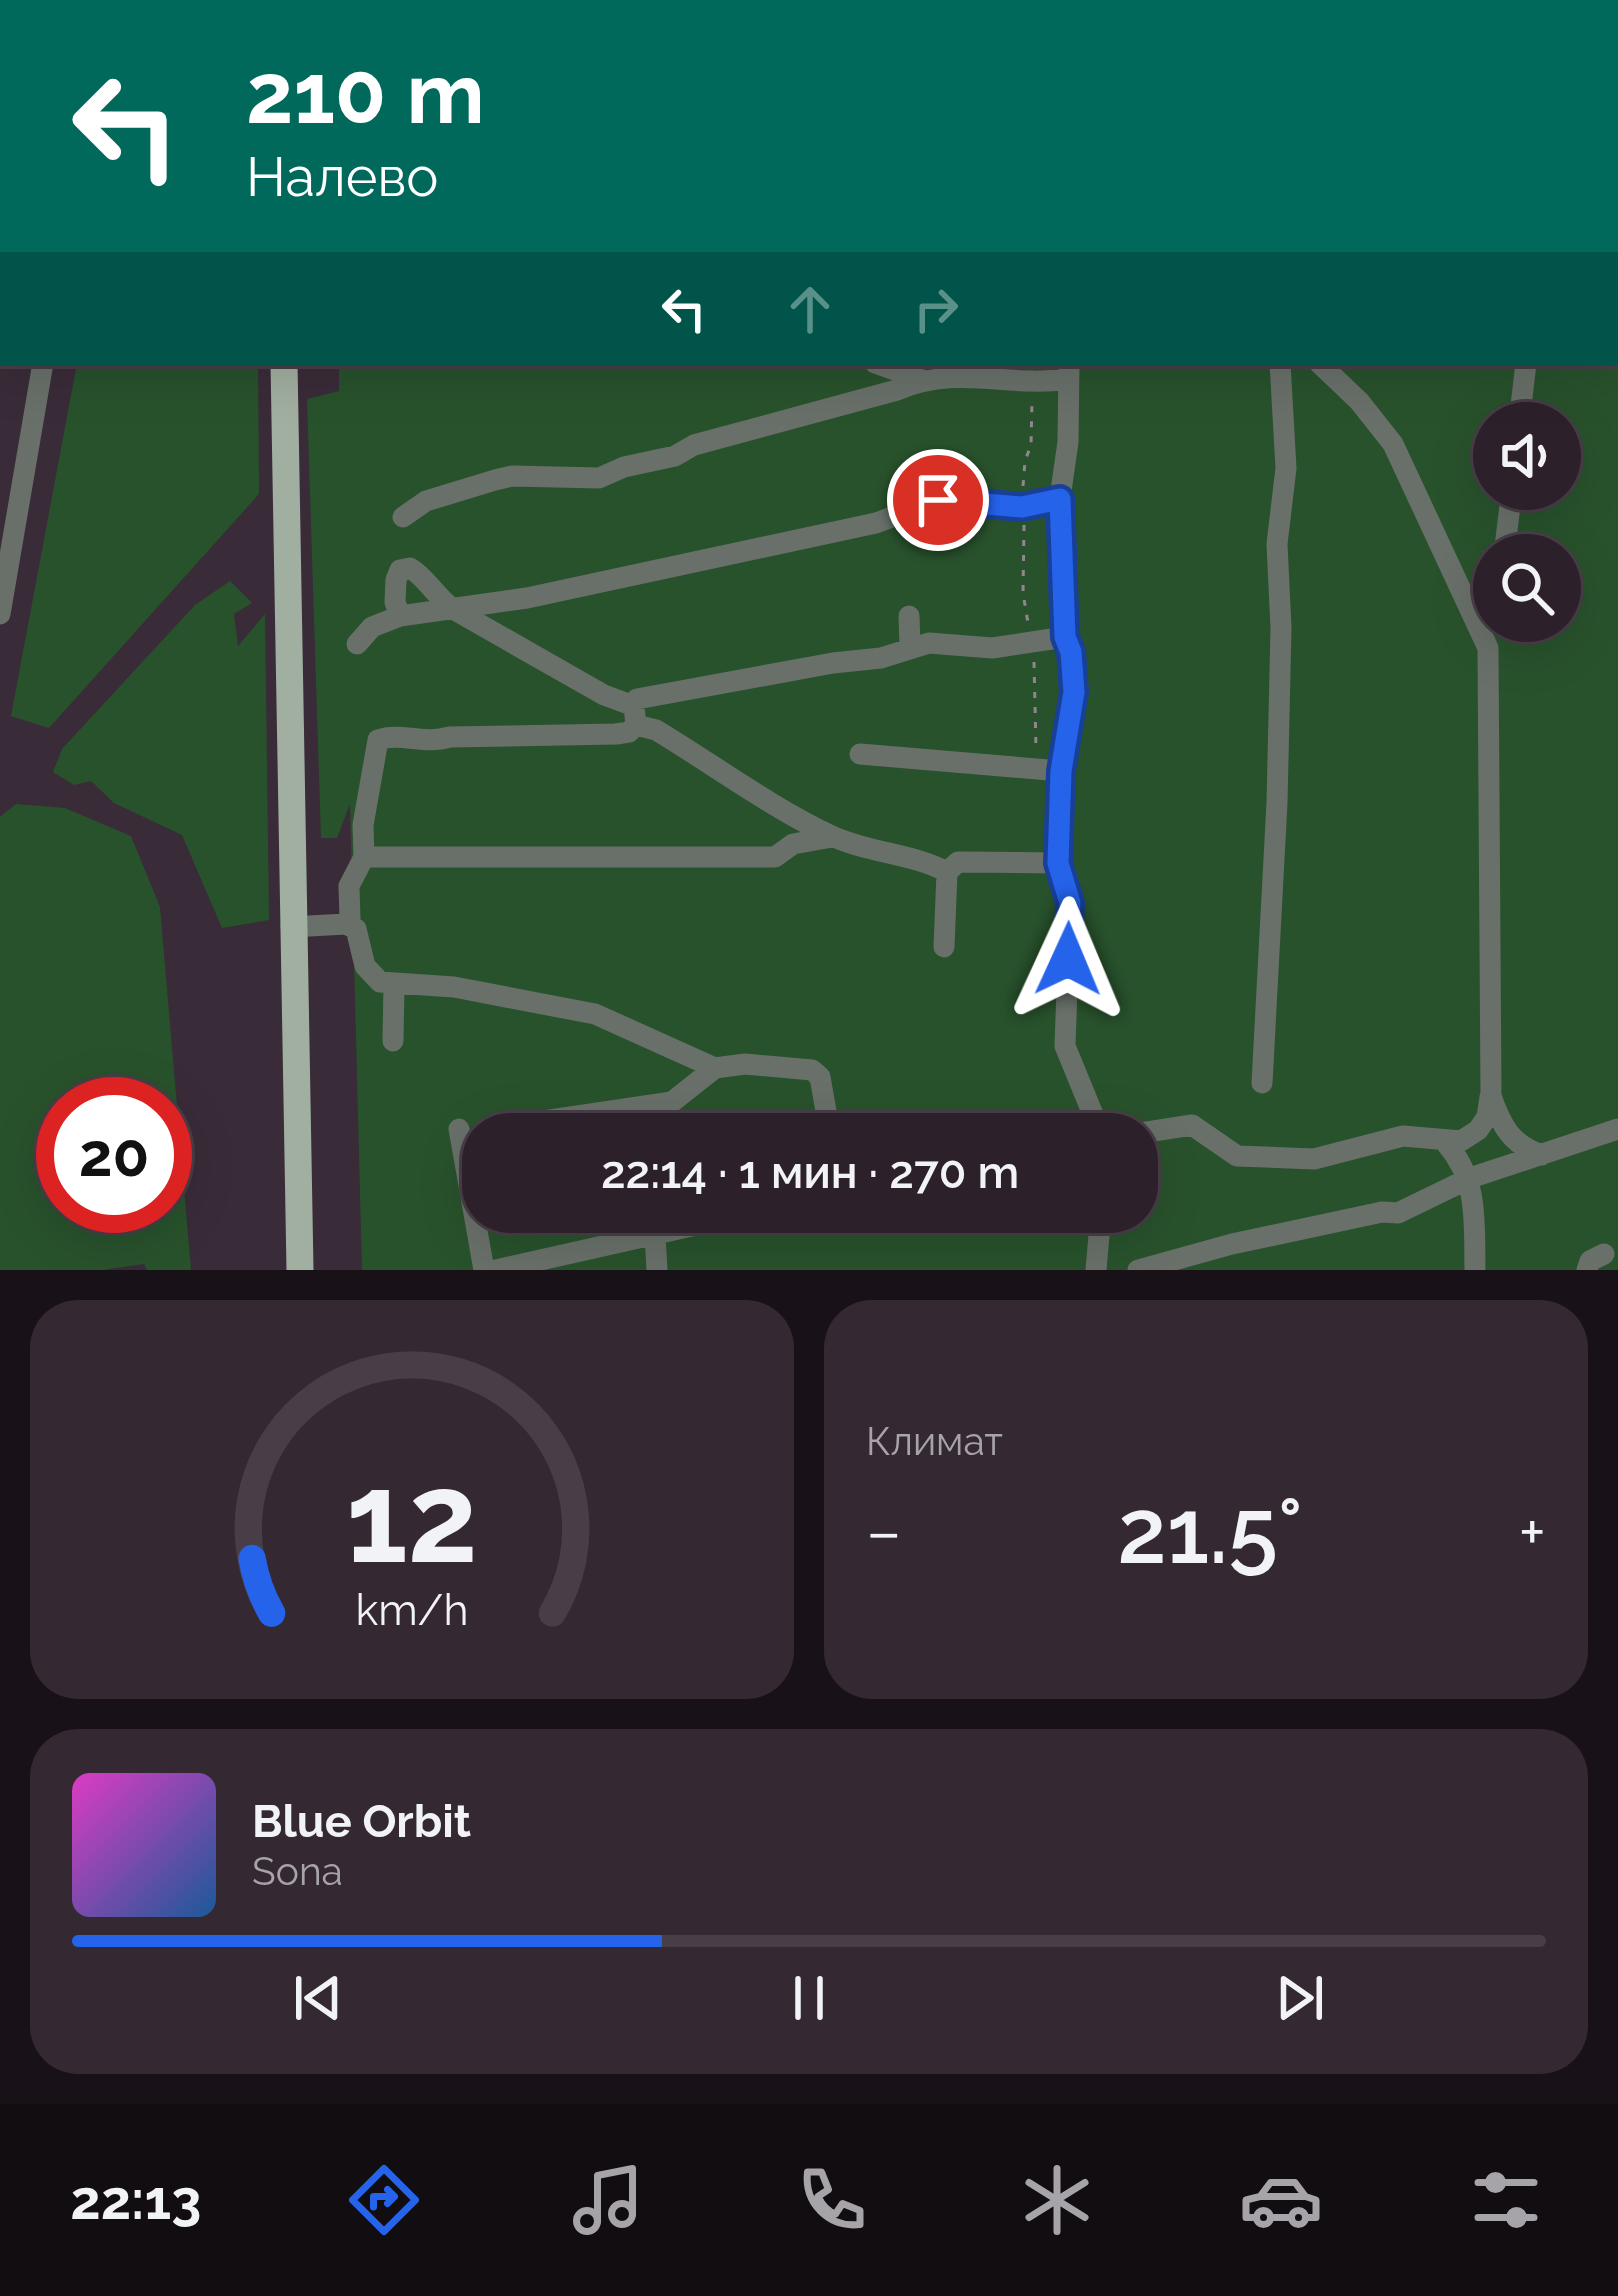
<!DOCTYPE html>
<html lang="ru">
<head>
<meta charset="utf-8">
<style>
	body { margin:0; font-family:Raleway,sans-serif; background:#342833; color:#f1f3f6; height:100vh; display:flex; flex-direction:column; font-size:45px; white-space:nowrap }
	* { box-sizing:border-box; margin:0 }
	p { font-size:39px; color:#a6a3a9 }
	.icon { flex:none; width:66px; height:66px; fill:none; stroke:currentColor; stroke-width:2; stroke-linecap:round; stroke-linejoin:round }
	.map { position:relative; height:1270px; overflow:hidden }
	.panel { display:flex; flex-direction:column; gap:30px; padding:30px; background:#181218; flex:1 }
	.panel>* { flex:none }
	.guide { position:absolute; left:0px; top:0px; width:1620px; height:366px; box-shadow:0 12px 48px #0002,0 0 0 3px #483e47; background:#00695c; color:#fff; overflow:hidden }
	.buttons { position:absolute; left:1473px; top:402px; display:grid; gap:24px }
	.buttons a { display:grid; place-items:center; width:108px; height:108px; border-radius:50%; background:#2c202b; box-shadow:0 12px 48px #0002,0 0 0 3px #483e47; font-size:60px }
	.speed { position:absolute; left:36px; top:1077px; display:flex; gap:24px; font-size:60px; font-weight:700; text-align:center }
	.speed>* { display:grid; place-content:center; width:156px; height:156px; border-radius:50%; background:#2c202b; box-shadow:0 12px 48px #0002,0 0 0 3px #483e47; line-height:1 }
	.speed .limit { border:18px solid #d22; background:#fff; color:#111 }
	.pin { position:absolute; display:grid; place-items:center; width:102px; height:102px; color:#fff; margin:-51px; border:6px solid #fff; border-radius:50%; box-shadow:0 3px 12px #0007 }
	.me { position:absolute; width:132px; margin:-66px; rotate:1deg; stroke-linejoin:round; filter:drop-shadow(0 0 9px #0008) }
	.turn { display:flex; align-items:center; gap:42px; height:252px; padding:0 48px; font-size:54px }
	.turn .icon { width:156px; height:156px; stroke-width:2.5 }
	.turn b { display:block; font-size:84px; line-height:102px }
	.lanes { display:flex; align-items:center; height:114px; padding:0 48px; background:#0003; justify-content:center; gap:60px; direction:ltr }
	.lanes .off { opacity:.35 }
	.big { font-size:90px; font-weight:600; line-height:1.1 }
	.panel .widget { flex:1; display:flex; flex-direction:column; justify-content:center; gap:18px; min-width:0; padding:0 42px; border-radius:48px; background:#342833 }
	.panel .dial { align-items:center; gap:0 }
	.dial svg { height:312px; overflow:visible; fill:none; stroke:#483e47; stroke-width:7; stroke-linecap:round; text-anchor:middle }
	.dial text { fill:#f1f3f6; stroke:none }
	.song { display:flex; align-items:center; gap:36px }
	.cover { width:144px; height:144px; border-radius:18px; background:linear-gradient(135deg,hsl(310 70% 55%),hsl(210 70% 35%)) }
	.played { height:12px; border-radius:6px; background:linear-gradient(90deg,#2563eb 40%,#483e47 40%) }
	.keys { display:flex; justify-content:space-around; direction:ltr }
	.heat { display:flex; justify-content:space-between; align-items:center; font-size:66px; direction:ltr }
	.panel .tiles { flex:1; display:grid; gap:30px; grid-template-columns:1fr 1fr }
	.widget:last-child { grid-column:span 2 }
	.trip { position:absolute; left:462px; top:1113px; width:696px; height:120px; border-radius:48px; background:#2c202b; box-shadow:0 12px 48px #0002,0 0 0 3px #483e47; font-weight:600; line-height:120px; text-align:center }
	.tabs { display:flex; height:192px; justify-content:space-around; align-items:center; background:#120d11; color:#a6a3a9 }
	.tabs .icon { width:84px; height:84px }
	.tabs .current { color:#2563eb }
	.tabs b { font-size:54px; color:#f1f3f6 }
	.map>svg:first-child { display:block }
	.green { fill:#28522c; fill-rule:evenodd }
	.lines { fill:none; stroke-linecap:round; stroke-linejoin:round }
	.path { stroke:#918590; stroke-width:3; stroke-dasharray:6 9; stroke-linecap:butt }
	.minor { stroke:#697069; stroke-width:21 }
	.major { stroke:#a1afa0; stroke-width:27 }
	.route-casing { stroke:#184099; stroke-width:30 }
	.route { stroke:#2563eb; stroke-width:21 }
</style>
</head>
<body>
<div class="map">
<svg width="1618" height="1270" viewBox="0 0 1618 1270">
	<rect width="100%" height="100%" fill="#3a2b39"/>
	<path class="green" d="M329,0H1618V1270H362L350,804L337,838H321L307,399L339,391V363H1617V3ZM1494,423H1560V489H1494ZM1494,555H1560V621H1494ZM483,1134H1137V1212H483Z
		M77,363H258L259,494L49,728L11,716Z
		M230,581L252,603L234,614L238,646L265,614L269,920L222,928L182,835L114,803L91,781L74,785L53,772L62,749L195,605Z
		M16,804L65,808L131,836L160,907L191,1270H147L144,1264L103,1270H0V817ZM165,1104V1206H63V1104Z"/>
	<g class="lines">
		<path class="path" d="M1023,486L1025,461L1031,445L1032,401
			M1024,525L1023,593L1028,623
			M1034,662L1036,748"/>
		<path class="minor" d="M343,0V3
			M935,0L936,3
			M1341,0L1382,3
			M1548,1L1556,3
			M90,3V0
			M1191,3L1206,0
			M1617,17H1618
			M1617,144H1618
			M875,363L922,380
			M1069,363L1068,442L1060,498L1065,637L1071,652L1074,692L1061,771L1058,863L1070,903L1065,1046L1101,1134
			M1319,363L1359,401L1393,444L1488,648L1491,1096C1501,1125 1511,1145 1542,1155
			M1519,423L1526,363
			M403,517L426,501L495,480L512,476L599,478L624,467L675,456L694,445L897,390C959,364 1006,388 1068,379
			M1504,555L1512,489
			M0,614L43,363
			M400,616L395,602L396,580L400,570L410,568C427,578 436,597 453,609L604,695L634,706
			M909,616L910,646
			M357,644L372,627L400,616L527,598L876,523L938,500L1022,507L1060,498
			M636,725L656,730C711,763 775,810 832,836C868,853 911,853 947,872
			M860,754L1061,771
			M364,857H775L793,844L832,837
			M346,924L356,929L365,966L380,982L454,987L595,1014L715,1068
			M291,927L346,924L350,920L349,886L364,857L363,825L378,740C401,732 425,745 449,737L616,734L629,732L636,725L634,706L637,699L833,663L881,658L929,643L992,648L1065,637
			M944,947L947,872L958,862L1058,863
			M393,1041L394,984
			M1262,1083L1277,803L1281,628L1277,544L1286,468L1280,363
			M530,1123L672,1102L715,1068L745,1064L812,1070L820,1077L830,1134
			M459,1129L484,1270
			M1134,1134L1192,1125L1237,1156L1314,1159L1403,1136L1461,1141L1478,1130L1487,1117L1490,1097
			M1446,1143C1479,1181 1474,1222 1475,1270
			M655,1235L657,1270
			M496,1270L754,1212
			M1096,1270L1101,1212
			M1138,1270L1232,1244L1382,1212L1398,1213L1470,1178L1618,1129
			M1587,1270L1590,1261L1604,1254"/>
		<path class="major" d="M279,0V3
			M284,363L300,1270"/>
	</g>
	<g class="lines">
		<g class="route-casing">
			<path id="route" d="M938,500L1022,507L1060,499L1065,637L1071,652L1074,692L1061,771L1058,863L1070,903L1068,959"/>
		</g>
		<use href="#route" class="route"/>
	</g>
</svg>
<div class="buttons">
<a><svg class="icon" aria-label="sound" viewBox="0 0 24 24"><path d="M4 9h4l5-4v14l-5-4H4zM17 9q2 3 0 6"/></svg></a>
<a><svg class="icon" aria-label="search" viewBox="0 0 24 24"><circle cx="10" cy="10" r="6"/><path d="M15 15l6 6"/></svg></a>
</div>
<div class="speed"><div class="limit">20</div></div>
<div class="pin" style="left:938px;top:500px;background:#d93025"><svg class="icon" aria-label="arrive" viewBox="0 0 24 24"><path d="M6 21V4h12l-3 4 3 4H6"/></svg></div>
<svg class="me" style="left:1068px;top:959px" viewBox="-20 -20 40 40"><path d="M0-17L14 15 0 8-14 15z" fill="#2563eb" stroke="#fff" stroke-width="4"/></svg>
<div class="trip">22:14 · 1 мин · 270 m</div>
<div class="guide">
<div class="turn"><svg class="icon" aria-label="left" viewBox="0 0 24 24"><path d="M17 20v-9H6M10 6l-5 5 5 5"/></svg><div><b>210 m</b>Налево</div></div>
<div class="lanes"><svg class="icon" aria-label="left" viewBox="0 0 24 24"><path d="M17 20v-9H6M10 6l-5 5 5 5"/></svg><svg class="icon off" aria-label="ahead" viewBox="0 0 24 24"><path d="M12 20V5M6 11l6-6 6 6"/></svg><svg class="icon off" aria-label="right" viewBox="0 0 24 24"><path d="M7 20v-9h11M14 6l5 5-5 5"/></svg></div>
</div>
</div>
<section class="panel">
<div class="tiles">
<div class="widget dial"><svg viewBox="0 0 100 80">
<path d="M14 69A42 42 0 1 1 86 69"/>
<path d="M14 69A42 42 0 0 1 9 55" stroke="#2563eb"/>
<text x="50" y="56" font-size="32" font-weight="700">12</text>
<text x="50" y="72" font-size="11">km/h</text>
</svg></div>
<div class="widget"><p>Климат</p>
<div class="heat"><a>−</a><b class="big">21.5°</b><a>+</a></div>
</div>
<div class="widget">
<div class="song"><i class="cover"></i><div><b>Blue Orbit</b><p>Sona</p></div></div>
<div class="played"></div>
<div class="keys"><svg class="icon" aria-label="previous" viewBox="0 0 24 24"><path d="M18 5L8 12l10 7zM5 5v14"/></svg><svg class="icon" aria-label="pause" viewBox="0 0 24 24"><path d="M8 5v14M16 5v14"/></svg><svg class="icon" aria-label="next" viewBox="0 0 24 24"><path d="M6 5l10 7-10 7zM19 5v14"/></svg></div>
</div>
</div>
</section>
<nav class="tabs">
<b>22:13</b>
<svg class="icon current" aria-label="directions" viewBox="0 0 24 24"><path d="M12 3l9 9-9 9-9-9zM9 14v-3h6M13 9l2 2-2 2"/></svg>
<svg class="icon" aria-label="music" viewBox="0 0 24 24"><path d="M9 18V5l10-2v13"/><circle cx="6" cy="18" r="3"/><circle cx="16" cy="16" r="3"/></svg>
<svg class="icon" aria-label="phone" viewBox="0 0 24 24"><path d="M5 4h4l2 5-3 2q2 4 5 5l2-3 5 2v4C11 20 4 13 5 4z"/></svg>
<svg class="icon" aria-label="climate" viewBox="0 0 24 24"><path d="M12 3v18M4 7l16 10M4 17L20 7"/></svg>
<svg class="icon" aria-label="car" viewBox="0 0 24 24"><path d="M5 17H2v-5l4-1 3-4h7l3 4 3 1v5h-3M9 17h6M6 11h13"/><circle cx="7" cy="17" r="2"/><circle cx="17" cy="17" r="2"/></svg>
<svg class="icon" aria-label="filters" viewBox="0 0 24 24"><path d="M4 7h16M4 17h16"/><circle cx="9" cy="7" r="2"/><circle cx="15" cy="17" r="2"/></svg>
</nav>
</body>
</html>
